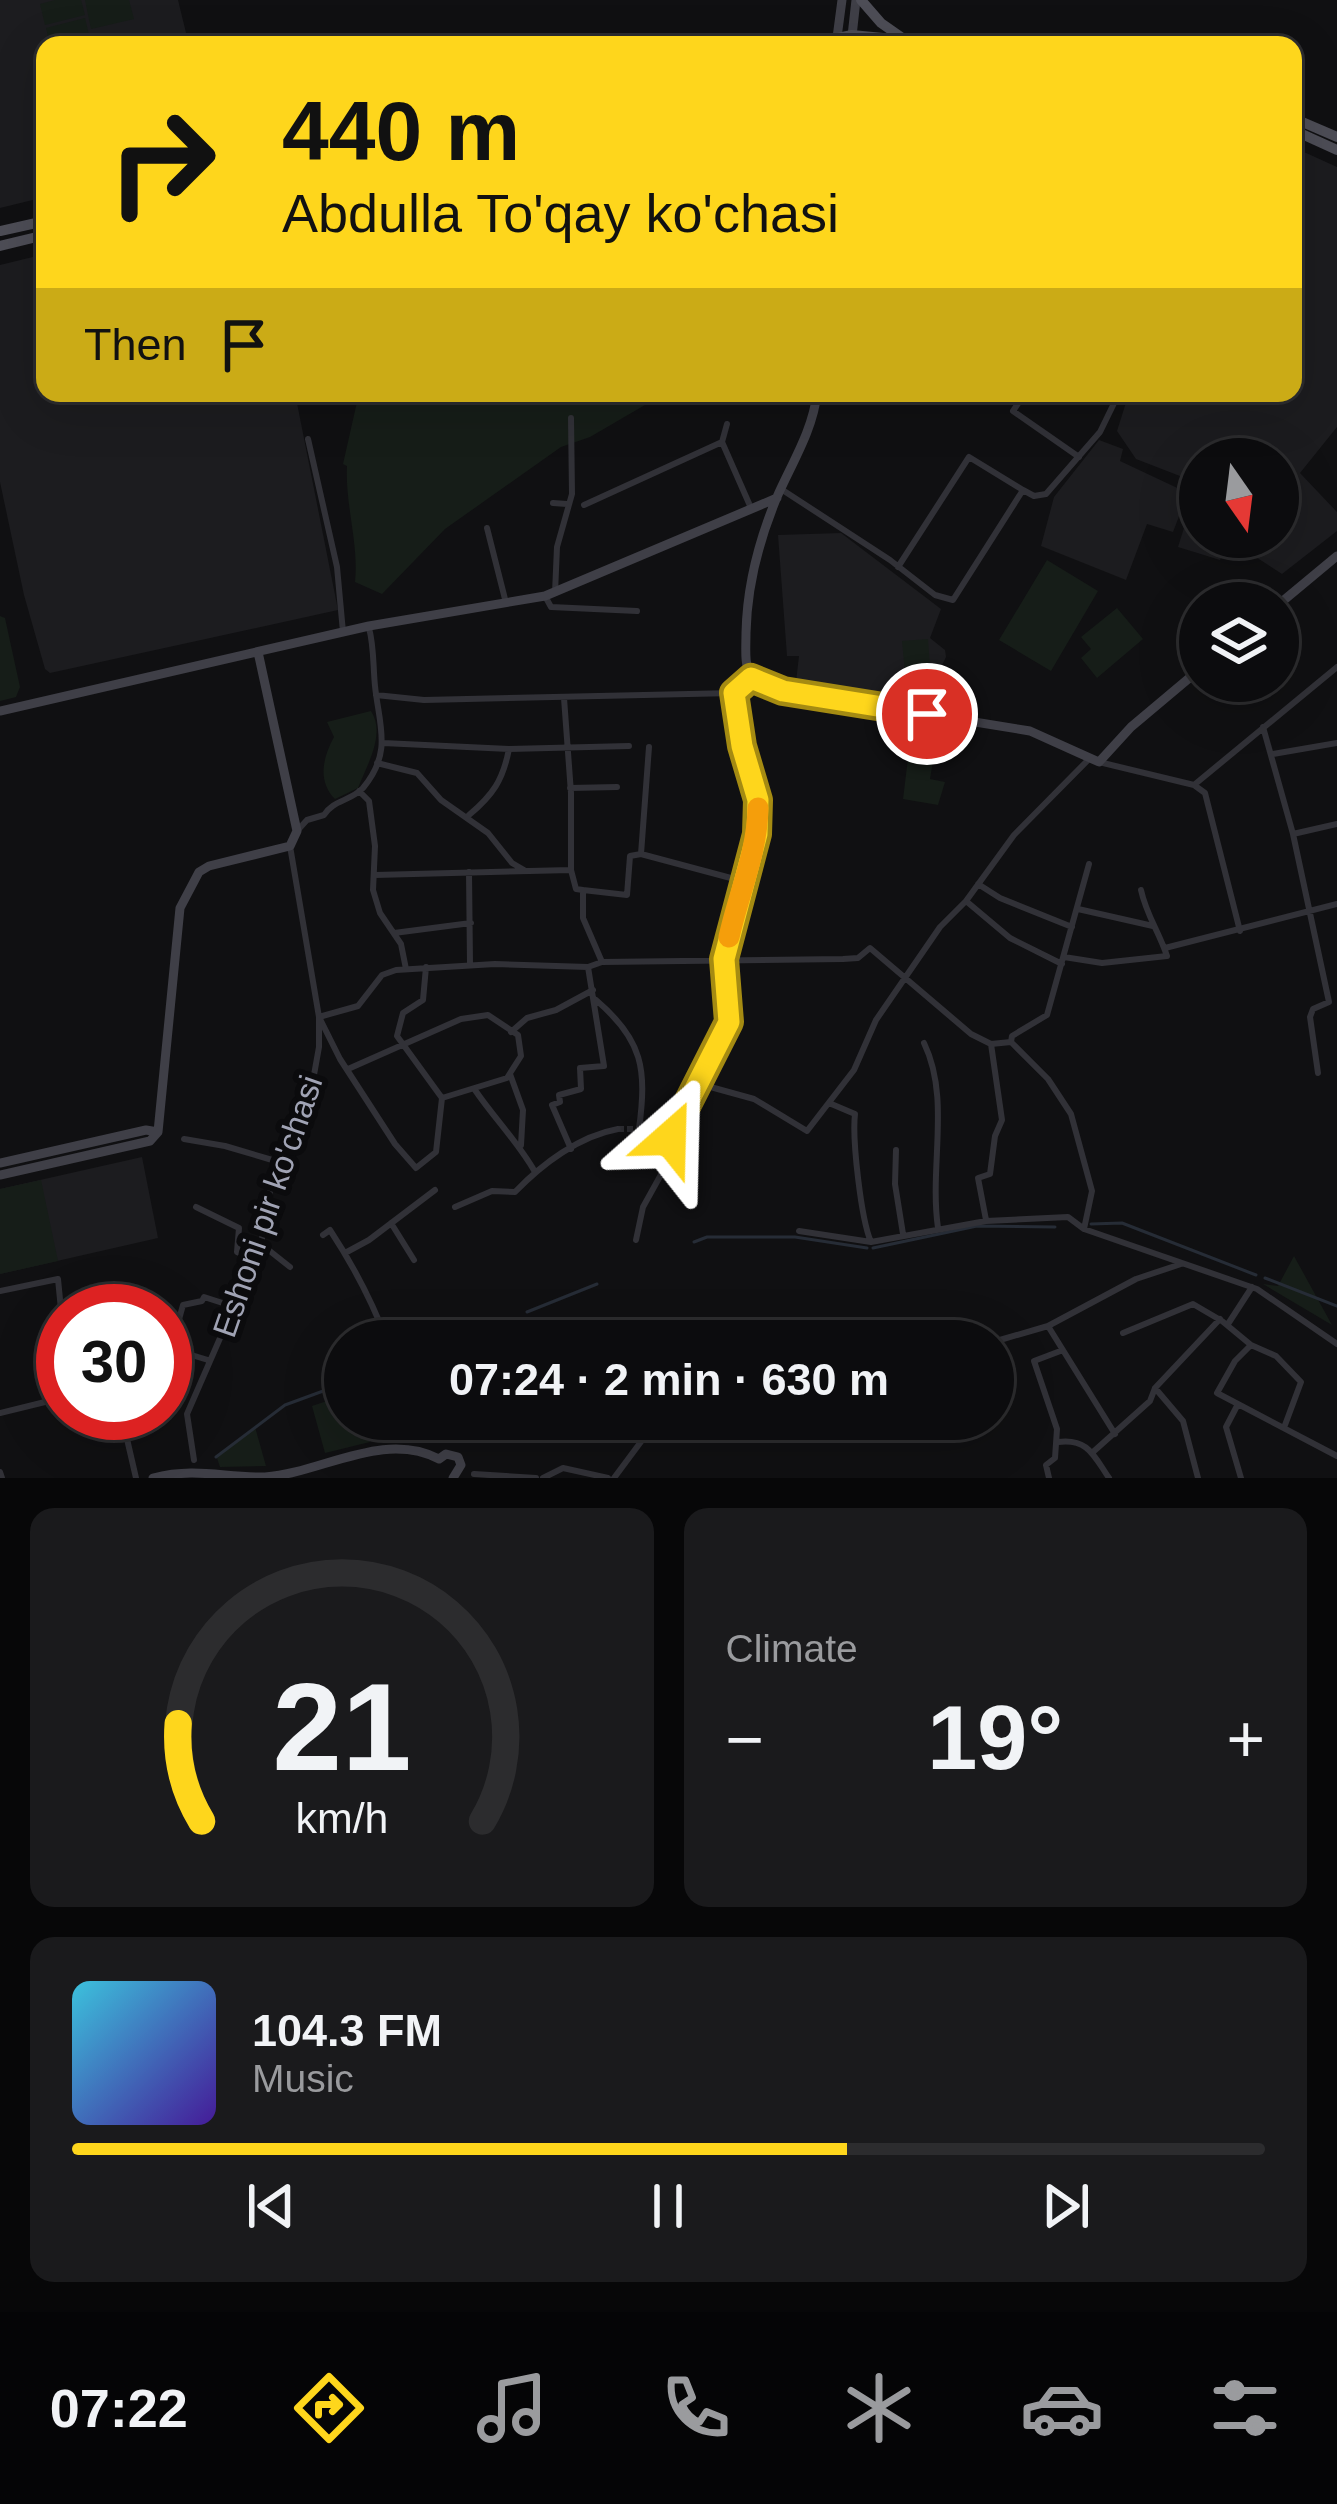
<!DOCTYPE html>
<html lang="en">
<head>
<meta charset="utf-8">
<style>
	body { margin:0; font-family:Arial,sans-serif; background:#1a1a1c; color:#f1f3f6; height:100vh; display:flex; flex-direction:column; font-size:45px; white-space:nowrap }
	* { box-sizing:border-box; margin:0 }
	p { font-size:39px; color:#9a9b9e }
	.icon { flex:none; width:66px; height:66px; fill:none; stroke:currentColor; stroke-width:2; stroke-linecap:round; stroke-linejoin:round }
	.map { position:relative; height:1478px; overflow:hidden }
	.drawer { display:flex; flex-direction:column; gap:30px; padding:30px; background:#070708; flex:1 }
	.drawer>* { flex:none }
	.hud { position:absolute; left:36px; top:36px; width:1266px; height:366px; border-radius:24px; box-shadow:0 12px 48px #0002,0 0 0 3px #2c2c2e; background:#fed61c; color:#111; overflow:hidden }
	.needle { width:78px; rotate:166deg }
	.tools { position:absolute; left:1179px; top:438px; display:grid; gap:24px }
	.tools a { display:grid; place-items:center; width:120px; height:120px; border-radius:50%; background:#0c0c0e; box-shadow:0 12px 48px #0002,0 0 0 3px #2c2c2e; font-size:60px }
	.speed { position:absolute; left:36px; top:1284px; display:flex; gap:24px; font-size:60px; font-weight:700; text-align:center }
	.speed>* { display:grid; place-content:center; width:156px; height:156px; border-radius:50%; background:#0c0c0e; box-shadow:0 12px 48px #0002,0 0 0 3px #2c2c2e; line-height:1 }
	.speed .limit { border:18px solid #d22; background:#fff; color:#111 }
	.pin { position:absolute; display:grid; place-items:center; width:102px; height:102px; color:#fff; margin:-51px; border:6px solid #fff; border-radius:50%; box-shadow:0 3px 12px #0007 }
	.me { position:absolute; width:132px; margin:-66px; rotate:25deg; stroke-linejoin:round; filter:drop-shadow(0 0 9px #0008) }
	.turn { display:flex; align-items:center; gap:42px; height:252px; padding:0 48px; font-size:54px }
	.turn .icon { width:156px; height:156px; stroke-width:2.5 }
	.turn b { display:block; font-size:84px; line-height:102px }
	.then { display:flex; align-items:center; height:114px; padding:0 48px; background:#0003; gap:24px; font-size:45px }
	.big { font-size:90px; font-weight:700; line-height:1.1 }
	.drawer .widget { flex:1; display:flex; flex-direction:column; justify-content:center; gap:18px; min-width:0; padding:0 42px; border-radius:24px; background:#1a1a1c }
	.drawer .dial { align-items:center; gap:0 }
	.dial svg { height:312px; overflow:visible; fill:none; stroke:#2c2c2e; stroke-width:7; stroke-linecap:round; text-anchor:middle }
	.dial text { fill:#f1f3f6; stroke:none }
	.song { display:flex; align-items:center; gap:36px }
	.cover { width:144px; height:144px; border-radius:18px; background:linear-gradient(135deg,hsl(190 70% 55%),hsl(260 70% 35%)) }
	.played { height:12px; border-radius:6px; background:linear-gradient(90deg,#fed61c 65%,#2c2c2e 65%) }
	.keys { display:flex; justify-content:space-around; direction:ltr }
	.heat { display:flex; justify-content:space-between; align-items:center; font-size:66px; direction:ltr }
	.drawer .tiles { flex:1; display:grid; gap:30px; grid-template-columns:1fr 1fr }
	.widget:last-child { grid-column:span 2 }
	.trip { position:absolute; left:324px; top:1320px; width:690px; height:120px; border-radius:60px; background:#0c0c0e; box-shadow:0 12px 48px #0002,0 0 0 3px #2c2c2e; font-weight:700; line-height:120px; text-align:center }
	.tabs { display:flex; height:192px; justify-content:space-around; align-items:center; background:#050506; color:#9a9b9e }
	.tabs .icon { width:84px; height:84px }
	.tabs .selected { color:#fed61c }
	.tabs b { font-size:54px; color:#f1f3f6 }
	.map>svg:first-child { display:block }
	.built { fill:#1c1c1f; fill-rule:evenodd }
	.green { fill:#161d18 }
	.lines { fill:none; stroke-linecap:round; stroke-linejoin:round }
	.stream { stroke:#262c36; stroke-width:3 }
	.street-tunnel { stroke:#2d2d32; stroke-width:6; stroke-dasharray:6 3; stroke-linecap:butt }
	.street { stroke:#313137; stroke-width:6 }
	.secondary { stroke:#3f3f47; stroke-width:9 }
	.primary { stroke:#4d4d56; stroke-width:10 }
	.route-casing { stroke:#a58b12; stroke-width:30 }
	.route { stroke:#fed61c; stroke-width:21 }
	.slow { stroke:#f59e0b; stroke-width:21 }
	.labels { text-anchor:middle; stroke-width:12; stroke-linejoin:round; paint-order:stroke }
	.street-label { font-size:33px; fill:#a0a3b4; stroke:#0b0b0d }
</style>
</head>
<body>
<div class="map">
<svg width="1337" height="1478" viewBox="0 0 1337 1478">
	<rect width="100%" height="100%" fill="#101012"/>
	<path class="built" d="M0,0H178L189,45H45V197L0,208Z
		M1293,147L1337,167V427L1300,473L1337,512V531L1282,574L1228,539L1220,560L1178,547L1198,483L1136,459L1117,431L1129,393H1293ZM1278,459V537H1200V459Z
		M45,254V393H295L338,610L50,673L45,669L24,595L0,482V265Z
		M1099,440L1123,449L1120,461L1188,493L1173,532L1147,524L1126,580L1041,546L1054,497Z
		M841,533L941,609L930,638L945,650L946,657L925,700L796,682L799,656H787L778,535Z
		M142,1157L158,1238L0,1274V1189Z"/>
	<path class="green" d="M55,0H81L85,15L45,25L40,4Z
		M85,0H129L134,19L91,29Z
		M85,18L90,39L50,45L46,28Z
		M359,393H643L645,405L590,437L561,447L445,529L382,594L355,582C359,544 345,505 347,466L343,464Z
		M1047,560L1098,591L1051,671L999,640Z
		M1117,608L1143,639L1097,678L1081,658L1091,649L1081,637Z
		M0,616L5,618L20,687L16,697L0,701Z
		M928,639L931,681L906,683L902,641Z
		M371,711C386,734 367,765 358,788L335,799C317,781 323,757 334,737L327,722Z
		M912,726L938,730L930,779L945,782L938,805L903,799Z
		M41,1180L58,1261L0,1274V1189Z
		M1294,1256L1332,1325L1263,1284L1278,1286Z
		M345,1395V1419H361L370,1442L325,1453L312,1406Z
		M255,1427L266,1466L220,1467L217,1458Z"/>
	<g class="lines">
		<path class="stream" d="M1091,1224L1122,1223L1256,1275
			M694,1242L707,1237H795L867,1248
			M873,1248L977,1226L1055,1227
			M1265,1278L1337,1306
			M527,1312L597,1284
			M216,1457L285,1405L345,1383"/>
		<path class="street-tunnel" d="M618,1129H637"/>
		<path class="street" d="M1025,393L1013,411L1079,457
			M308,439L337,567L343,632
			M722,442L751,508
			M781,489L890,560L935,595L953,600L1023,490L1034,496L1046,494L1100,432L1119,393
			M553,503L567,504
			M584,505L722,442L727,424
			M487,528L506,603
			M898,567L969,457L1023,490
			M555,593L557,547L572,494L571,418
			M545,596L551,607L637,611
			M376,695L424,700L734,693
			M564,698L571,793V870L576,889L583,890
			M1263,727L1293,834L1329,1002L1313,1009L1310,1017L1318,1073
			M383,743L509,749L629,746
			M1273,754L1337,743
			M1099,762L1194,785
			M377,763L417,773L441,800L488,833L512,863L524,870
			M1194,785L1337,667
			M1194,785L1205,793L1240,931
			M570,788L617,787
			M359,791L369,801L375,846L373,890L380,913L401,944L406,969
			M469,815C493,795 503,780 509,749
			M297,831L307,820L324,815C333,800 351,801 363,788C393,752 379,725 375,686C373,666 374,646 369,628
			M1293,834L1337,824
			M290,846L319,1017L340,1059L395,1144L416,1168L436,1152L442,1098L397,1036L403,1013L423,1000L426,967
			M641,854L649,747
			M641,854L742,881
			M469,872L470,964
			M375,875L571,870
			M978,884L1000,898L1072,927
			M583,890L627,895L630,856L641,854
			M583,890V918L602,962
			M966,901L1010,938L1062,964
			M1078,909L1153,926
			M394,933L471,923
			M1165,948L1337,904
			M1064,957L1102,963L1167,956C1159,932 1146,914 1141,890
			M596,1000C643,1040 647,1069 639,1129
			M511,1032L527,1018L556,1010L593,990
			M1011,1042L1048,1079L1071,1114L1092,1191L1084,1229
			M924,1043C951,1099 929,1166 938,1228
			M348,1069L461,1019L488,1015L518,1035L521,1056L507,1078L442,1098
			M510,1074L523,1110L521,1145
			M696,1083L754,1099L807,1131L854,1070L876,1020L940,927L966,901L1014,835L1089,759
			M475,1090C494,1118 518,1142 535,1172
			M829,1103L855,1114C852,1139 861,1219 871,1242
			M639,1129L670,1138
			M184,1139L225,1146L279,1162
			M571,1149L552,1105L560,1102L559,1095L581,1089L580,1068L604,1066L588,967
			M896,1150L895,1184L903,1234
			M196,1207L239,1228L237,1252L254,1260
			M455,1207L492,1191L515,1192C542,1164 579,1136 618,1129
			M986,1220L978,1178L990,1174L995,1136L1002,1120L991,1044
			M391,1223L414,1260
			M799,1231L871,1242L986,1221L1068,1217L1084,1229L1257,1289L1337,1344
			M323,1235L330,1230C353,1265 372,1301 387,1341
			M636,1240L643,1207L663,1171L670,1138L729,1022L724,959L741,885L753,858L758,809L734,693L751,678
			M261,1244L290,1267
			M345,1253L369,1240L435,1190
			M0,1291L58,1279L63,1330
			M1228,1324L1252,1287
			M1048,1326L1115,1434
			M1123,1333L1193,1304L1222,1321L1251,1345L1235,1361L1217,1393L1337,1456
			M993,1342L1048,1326L1136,1279L1181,1264
			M1251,1345L1276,1356L1301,1382L1285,1425
			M165,1347L208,1360
			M171,1348L183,1305L202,1301L204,1297L235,1307
			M1155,1388L1183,1421L1198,1478
			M1238,1404L1226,1427L1241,1478
			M0,1413L49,1401L63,1402
			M121,1413L136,1478
			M1058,1442C1088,1438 1094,1456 1109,1478
			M1093,1452L1150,1401L1155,1388L1220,1319
			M194,1460L187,1414L261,1244L272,1179L312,1086L319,1047V1017L358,1006L382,975L396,970L495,964L588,967L602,962L843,959L858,958L870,948L971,1034L991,1044L1011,1042L1012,1036L1047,1015L1089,864
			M0,1472L2,1478
			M474,1474L536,1478
			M543,1478L563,1468L608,1478
			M614,1478L643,1439L650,1419
			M1049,1478L1046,1465L1055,1458L1057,1429L1034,1361L1063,1350"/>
		<path class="secondary" d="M836,45L842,0
			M851,45L856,0
			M817,393C813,430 792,463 777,497C759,540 747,586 746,633C746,649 744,664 751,678L783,691L1030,731L1099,762L1131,727L1200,669
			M1278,605L1337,556
			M0,711L369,626L545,596L777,498
			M158,1132L180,908L199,872L209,866L290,846L297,831L258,652
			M0,1163L146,1130L158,1132
			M0,1175L150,1141L158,1132
			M439,1459L446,1454L458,1457L461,1465L453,1478
			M153,1478C197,1467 224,1478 265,1477C322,1473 383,1430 439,1459"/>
		<path class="primary" d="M861,0L881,23L901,37
			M804,45L852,35L955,45
			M1293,118L1337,137
			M1293,130L1337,150
			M0,231L45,221
			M0,246L45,235"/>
	</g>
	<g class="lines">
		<g class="route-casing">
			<path id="route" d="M670,1138L729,1022L724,959L757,834L758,800L742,746L734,693L751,678L783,691L927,714"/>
		</g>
		<use href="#route" class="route"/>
		<path class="slow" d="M729,937C739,892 757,854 758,808"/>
	</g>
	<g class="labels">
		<g class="street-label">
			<text transform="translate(267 1206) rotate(-71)" y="12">Eshoni pir ko'chasi</text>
		</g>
	</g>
</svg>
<div class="tools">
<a><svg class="needle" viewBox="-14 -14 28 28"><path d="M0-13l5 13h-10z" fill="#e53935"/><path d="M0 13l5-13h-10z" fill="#9a9b9e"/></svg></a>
<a><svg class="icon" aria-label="layers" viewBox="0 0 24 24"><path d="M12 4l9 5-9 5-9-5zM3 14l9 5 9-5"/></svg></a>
</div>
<div class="speed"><div class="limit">30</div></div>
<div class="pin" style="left:927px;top:714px;background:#d93025"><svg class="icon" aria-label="arrive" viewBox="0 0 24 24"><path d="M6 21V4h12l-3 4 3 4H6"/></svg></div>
<svg class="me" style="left:670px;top:1138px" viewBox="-20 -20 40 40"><path d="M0-17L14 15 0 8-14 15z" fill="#fed61c" stroke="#fff" stroke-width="4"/></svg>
<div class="trip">07:24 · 2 min · 630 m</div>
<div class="hud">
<div class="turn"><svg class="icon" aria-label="right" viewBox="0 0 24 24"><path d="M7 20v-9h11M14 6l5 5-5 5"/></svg><div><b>440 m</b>Abdulla To'qay ko'chasi</div></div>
<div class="then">Then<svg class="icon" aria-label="arrive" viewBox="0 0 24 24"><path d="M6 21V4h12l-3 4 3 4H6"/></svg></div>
</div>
</div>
<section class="drawer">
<div class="tiles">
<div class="widget dial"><svg viewBox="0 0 100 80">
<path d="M14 69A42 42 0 1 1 86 69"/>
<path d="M14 69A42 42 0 0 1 8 44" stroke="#fed61c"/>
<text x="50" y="56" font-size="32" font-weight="700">21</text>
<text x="50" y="72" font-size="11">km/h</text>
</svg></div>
<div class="widget"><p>Climate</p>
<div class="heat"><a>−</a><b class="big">19°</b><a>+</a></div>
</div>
<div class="widget">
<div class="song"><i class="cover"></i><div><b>104.3 FM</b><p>Music</p></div></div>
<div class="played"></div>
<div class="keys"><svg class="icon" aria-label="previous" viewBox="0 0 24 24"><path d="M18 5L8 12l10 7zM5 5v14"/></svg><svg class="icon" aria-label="pause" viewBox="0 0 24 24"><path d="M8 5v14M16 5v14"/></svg><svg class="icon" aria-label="next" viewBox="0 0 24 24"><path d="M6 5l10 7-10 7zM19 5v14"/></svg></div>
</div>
</div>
</section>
<nav class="tabs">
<b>07:22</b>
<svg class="icon selected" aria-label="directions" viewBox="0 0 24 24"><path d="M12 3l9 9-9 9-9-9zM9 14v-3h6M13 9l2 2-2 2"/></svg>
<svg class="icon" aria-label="music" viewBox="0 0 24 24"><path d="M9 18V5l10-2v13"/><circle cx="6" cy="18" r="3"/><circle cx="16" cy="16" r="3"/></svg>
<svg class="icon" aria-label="phone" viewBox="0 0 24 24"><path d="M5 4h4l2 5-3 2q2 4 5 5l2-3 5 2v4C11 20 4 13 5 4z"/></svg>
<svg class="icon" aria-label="climate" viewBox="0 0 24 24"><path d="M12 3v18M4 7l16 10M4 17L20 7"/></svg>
<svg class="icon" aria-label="car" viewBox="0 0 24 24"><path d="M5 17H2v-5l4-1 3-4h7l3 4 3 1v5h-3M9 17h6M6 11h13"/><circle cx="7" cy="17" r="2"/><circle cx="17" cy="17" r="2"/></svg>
<svg class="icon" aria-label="filters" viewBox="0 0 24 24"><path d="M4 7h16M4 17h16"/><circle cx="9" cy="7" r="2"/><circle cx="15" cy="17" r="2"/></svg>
</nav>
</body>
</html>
